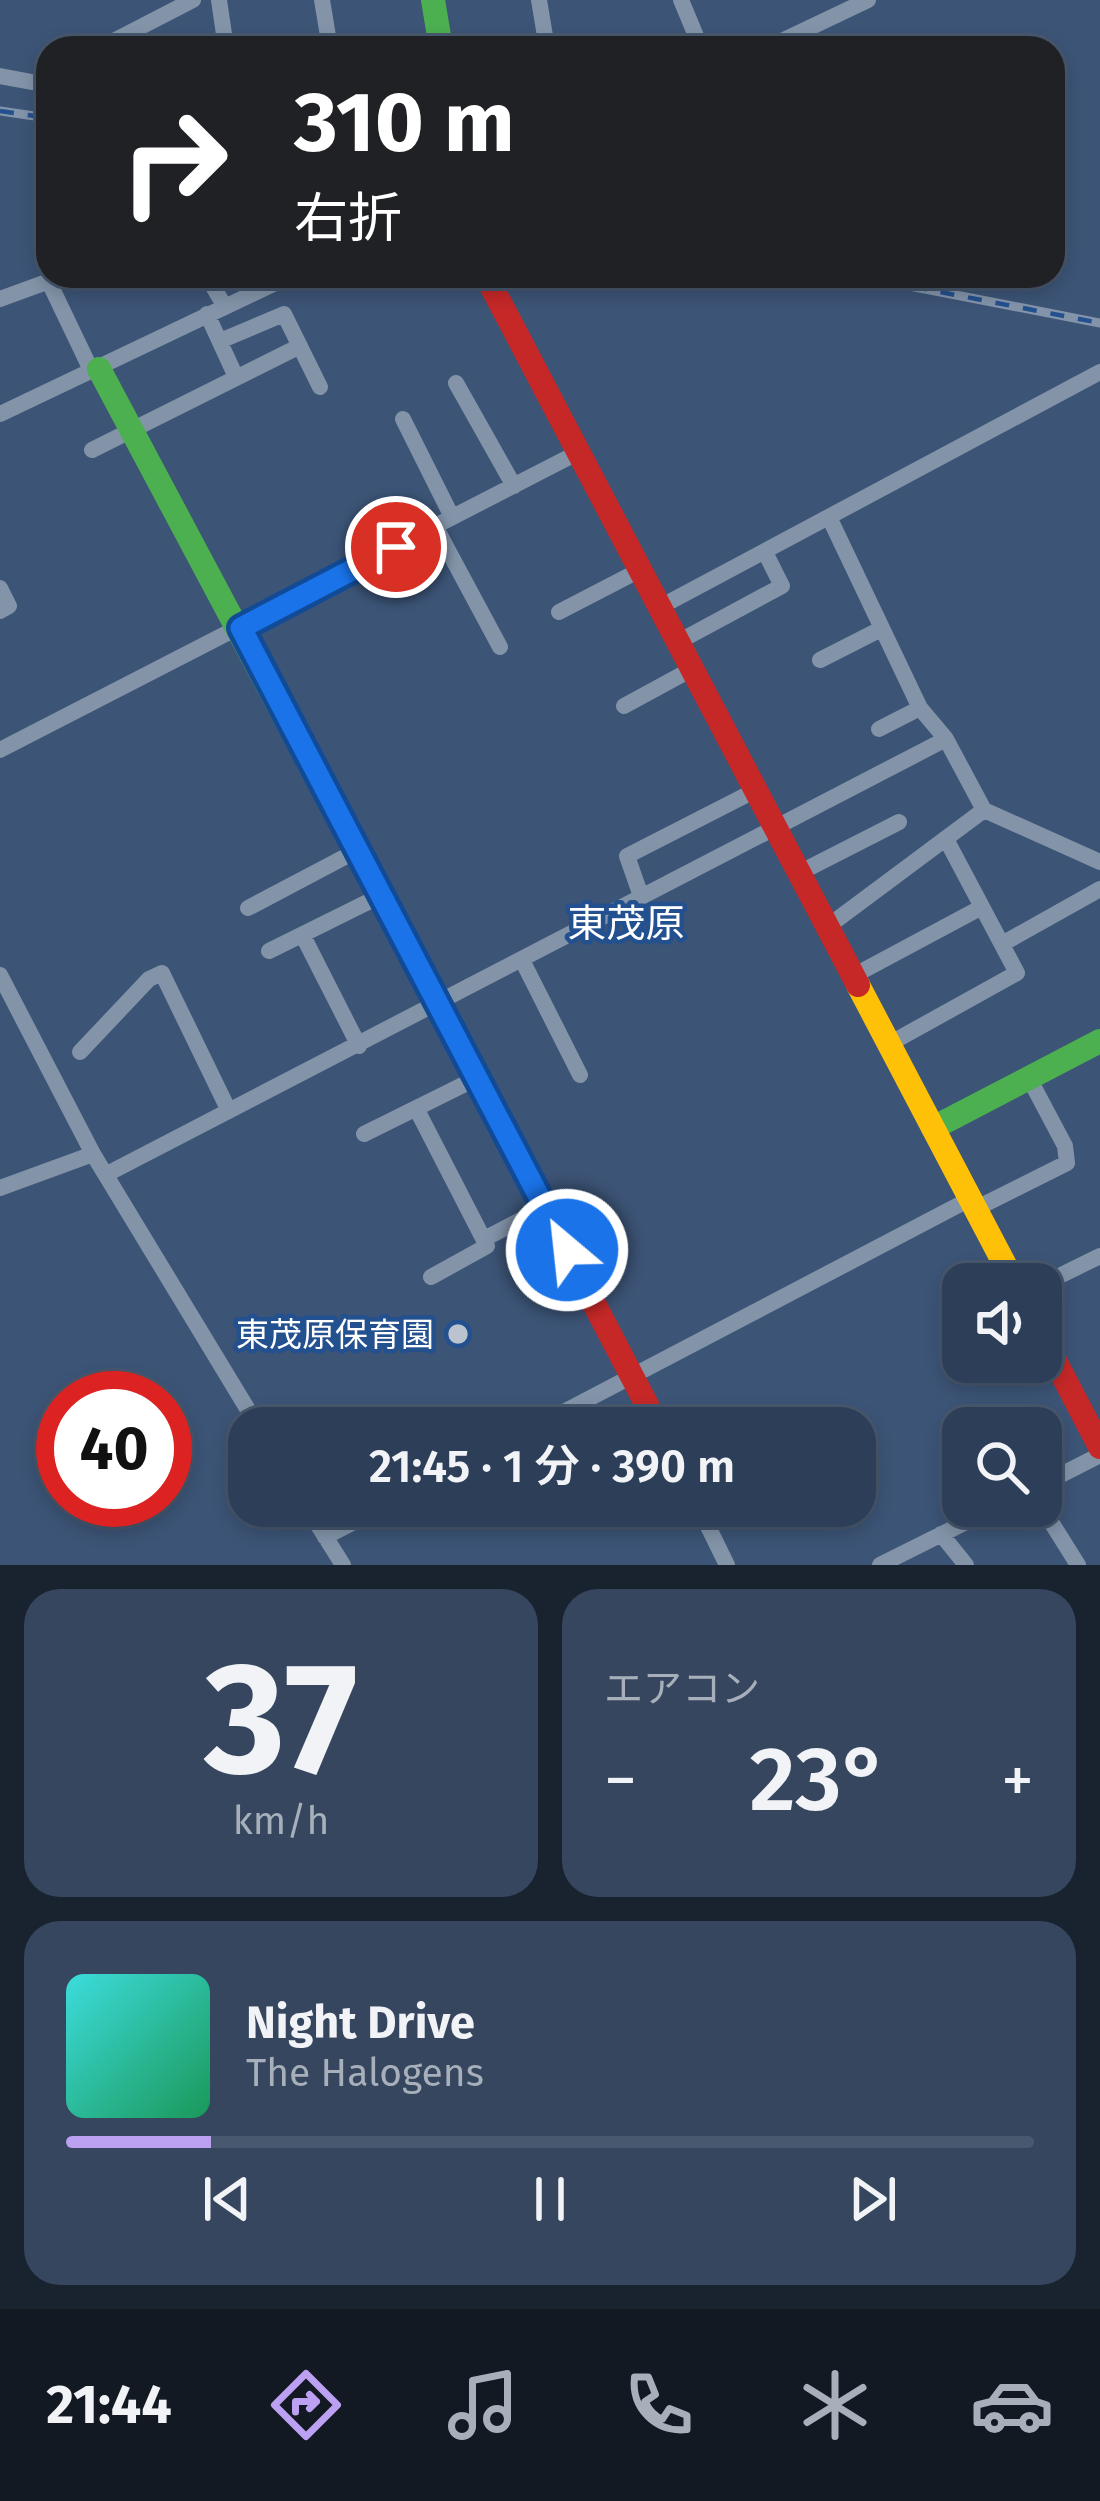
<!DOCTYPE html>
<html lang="ja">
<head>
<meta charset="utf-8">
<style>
	body { margin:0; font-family:"Fira Sans","Noto Sans JP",sans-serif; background:#35465e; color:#f1f3f6; height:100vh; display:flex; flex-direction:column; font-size:45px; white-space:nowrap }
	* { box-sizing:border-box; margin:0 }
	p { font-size:39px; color:#a7afba }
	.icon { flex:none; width:66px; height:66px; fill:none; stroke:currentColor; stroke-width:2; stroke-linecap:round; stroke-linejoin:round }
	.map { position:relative; height:1565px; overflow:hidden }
	.sheet { display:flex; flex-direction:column; gap:24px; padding:24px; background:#192330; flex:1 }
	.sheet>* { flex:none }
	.top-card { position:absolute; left:36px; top:36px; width:1029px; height:252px; border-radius:36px; box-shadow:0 6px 18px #0003,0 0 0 3px #48586e; background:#202124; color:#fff; overflow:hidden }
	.controls { position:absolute; left:942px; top:1263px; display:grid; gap:24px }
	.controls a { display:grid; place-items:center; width:120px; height:120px; border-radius:24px; background:#2d3f58; box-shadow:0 6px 18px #0003,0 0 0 3px #48586e; font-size:60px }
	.speed { position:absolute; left:36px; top:1371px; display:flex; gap:24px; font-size:60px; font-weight:700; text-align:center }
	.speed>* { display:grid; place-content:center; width:156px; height:156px; border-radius:50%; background:#2d3f58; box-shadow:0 6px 18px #0003,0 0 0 3px #48586e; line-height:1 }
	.speed .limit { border:18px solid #d22; background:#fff; color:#111 }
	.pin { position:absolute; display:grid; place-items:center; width:102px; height:102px; color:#fff; margin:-51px; border:6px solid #fff; border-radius:50%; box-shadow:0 3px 12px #0007 }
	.me { position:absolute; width:132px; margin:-66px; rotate:332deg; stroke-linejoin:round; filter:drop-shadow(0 0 9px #0008) }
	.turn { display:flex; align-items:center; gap:42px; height:252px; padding:0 60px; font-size:54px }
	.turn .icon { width:156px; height:156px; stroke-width:2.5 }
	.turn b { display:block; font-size:84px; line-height:102px }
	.big { font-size:90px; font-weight:600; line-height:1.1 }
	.sheet .widget { flex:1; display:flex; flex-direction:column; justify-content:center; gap:18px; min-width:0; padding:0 42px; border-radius:36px; background:#35465e }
	.sheet .dial { align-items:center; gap:0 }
	.dial b { font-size:156px; line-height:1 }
	.song { display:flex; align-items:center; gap:36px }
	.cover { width:144px; height:144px; border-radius:18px; background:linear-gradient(135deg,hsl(180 70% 55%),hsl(150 70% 35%)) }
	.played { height:12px; border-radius:6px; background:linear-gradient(90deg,#bca0f2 15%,#48586e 15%) }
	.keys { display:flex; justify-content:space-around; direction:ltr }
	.heat { display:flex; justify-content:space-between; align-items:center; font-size:66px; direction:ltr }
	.sheet .tiles { flex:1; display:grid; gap:24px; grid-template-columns:1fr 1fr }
	.widget:last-child { grid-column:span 2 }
	.trip { position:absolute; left:228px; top:1407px; width:648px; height:120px; border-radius:36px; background:#2d3f58; box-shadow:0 6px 18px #0003,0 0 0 3px #48586e; font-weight:600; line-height:120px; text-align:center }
	.tabs { display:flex; height:192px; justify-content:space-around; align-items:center; background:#121923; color:#a7afba }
	.tabs .icon { width:84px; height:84px }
	.tabs .on { color:#bca0f2 }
	.tabs b { font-size:54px; color:#f1f3f6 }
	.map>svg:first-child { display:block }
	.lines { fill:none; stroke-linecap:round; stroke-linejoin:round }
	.street { stroke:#8394a9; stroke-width:16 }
	.fast { stroke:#4caf50; stroke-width:24 }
	.slow { stroke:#ffc107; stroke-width:24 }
	.jam { stroke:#c62828; stroke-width:24 }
	.rail-casing { stroke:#8393a9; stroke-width:9 }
	.rail { stroke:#23508e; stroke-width:4.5; stroke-dasharray:14; stroke-linecap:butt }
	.route-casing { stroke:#114b97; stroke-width:30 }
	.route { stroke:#1a73e8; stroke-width:21 }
	.poi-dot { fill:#bbc3cf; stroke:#23508e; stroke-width:4.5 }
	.labels { text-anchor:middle; stroke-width:9; stroke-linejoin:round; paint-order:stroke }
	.poi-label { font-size:33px; fill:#fff; stroke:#23508e; text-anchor:end }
	.quarter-label { font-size:39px; fill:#fff; stroke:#23508e }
</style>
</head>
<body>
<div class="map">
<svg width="1100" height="1565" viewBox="0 0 1100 1565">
	<rect width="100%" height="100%" fill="#3c5476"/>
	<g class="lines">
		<path class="street" d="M219,0L226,48
			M322,0L330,48
			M539,0L547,48
			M681,0L701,48
			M100,48L193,0
			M767,48L868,0
			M0,76L48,85
			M207,276L225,307
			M49,282L92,372
			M0,299L63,276
			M207,314L236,377
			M220,341L284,314L320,387
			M456,383L514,486
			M0,414L290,276
			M403,419L452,517
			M92,450L300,346
			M829,517L920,708L946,739L984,810L1100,862
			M435,526L500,647
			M0,588L9,606L0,611
			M660,607L1100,372
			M559,612L640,570
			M678,642L782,586L765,552
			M820,660L879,630
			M624,706L692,669
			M879,729L920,708
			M0,750L579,452
			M799,873L899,822
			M641,896L627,856L756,790
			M248,908L358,850
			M827,927L984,810
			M303,936L359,1046
			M1002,944L1100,889
			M269,951L380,896
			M523,962L580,1075
			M0,975L93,1154L259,1428
			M853,976L982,907
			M889,1044L1017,973L946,839
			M80,1052L149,979L162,973L229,1111
			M416,1108L487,1246L431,1277
			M364,1134L477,1078
			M107,1174L946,739
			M0,1188L93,1154
			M975,1209L1067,1163L1065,1146L1029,1078
			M484,1239L544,1208
			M1041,1285L1100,1256
			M533,1428L970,1199
			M1041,1485L1100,1455
			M306,1506L343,1565
			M698,1506L727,1565
			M1041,1506L1078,1565
			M941,1534L966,1565
			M325,1537L385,1506
			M880,1565L998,1506"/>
		<path class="fast" d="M433,0L441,48
			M99,369L448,1024
			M933,1128L1100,1041"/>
		<path class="slow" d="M858,985L1015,1284"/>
		<path class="jam" d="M486,276L858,985
			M448,1024L659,1428
			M1041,1334L1100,1447"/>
		<g class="rail-casing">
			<path id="rail" d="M0,111L48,118
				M858,276L1100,323"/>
		</g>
		<use href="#rail" class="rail"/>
	</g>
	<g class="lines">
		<g class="route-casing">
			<path id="route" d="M396,547L241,628L567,1250"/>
		</g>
		<use href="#route" class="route"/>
	</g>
	<circle class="poi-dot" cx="458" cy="1334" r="12"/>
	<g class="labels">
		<g class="poi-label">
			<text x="434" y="1346">東茂原保育園</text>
		</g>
		<g class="quarter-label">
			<text x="626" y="937">東茂原</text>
		</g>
	</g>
</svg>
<div class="controls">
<a><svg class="icon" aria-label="sound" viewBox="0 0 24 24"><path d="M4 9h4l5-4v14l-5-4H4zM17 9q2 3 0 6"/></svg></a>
<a><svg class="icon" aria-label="search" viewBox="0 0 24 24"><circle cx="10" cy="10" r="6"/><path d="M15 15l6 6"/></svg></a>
</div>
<div class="speed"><div class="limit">40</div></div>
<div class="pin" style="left:396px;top:547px;background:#d93025"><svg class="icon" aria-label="arrive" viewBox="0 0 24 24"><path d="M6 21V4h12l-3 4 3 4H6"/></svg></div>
<svg class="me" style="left:567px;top:1250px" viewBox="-20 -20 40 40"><circle r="17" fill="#1a73e8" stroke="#fff" stroke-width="3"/><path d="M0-11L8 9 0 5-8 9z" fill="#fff"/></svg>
<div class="trip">21:45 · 1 分 · 390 m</div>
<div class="top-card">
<div class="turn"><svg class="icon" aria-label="right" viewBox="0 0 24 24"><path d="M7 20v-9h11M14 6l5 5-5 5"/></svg><div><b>310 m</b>右折</div></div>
</div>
</div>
<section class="sheet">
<div class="tiles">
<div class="widget dial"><b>37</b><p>km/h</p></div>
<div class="widget"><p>エアコン</p>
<div class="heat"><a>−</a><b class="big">23°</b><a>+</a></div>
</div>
<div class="widget">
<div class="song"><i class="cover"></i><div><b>Night Drive</b><p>The Halogens</p></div></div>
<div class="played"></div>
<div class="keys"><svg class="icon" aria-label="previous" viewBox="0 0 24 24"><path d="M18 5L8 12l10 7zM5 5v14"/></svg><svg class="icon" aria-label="pause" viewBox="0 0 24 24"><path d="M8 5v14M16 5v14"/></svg><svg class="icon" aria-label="next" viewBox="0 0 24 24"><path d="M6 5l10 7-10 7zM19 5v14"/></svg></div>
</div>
</div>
</section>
<nav class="tabs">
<b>21:44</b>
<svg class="icon on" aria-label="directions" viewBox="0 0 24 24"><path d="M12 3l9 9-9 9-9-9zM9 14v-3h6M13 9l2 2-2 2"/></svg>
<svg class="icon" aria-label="music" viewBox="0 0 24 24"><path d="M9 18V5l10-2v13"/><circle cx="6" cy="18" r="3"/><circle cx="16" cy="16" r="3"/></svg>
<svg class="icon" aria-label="phone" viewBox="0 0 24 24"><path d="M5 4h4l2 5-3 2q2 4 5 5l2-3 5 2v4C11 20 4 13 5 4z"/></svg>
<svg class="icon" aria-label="climate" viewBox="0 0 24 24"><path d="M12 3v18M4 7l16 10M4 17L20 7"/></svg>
<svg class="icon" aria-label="car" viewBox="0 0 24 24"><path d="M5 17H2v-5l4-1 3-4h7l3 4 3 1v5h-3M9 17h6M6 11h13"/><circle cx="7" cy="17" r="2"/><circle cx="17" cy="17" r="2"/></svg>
</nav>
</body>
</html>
